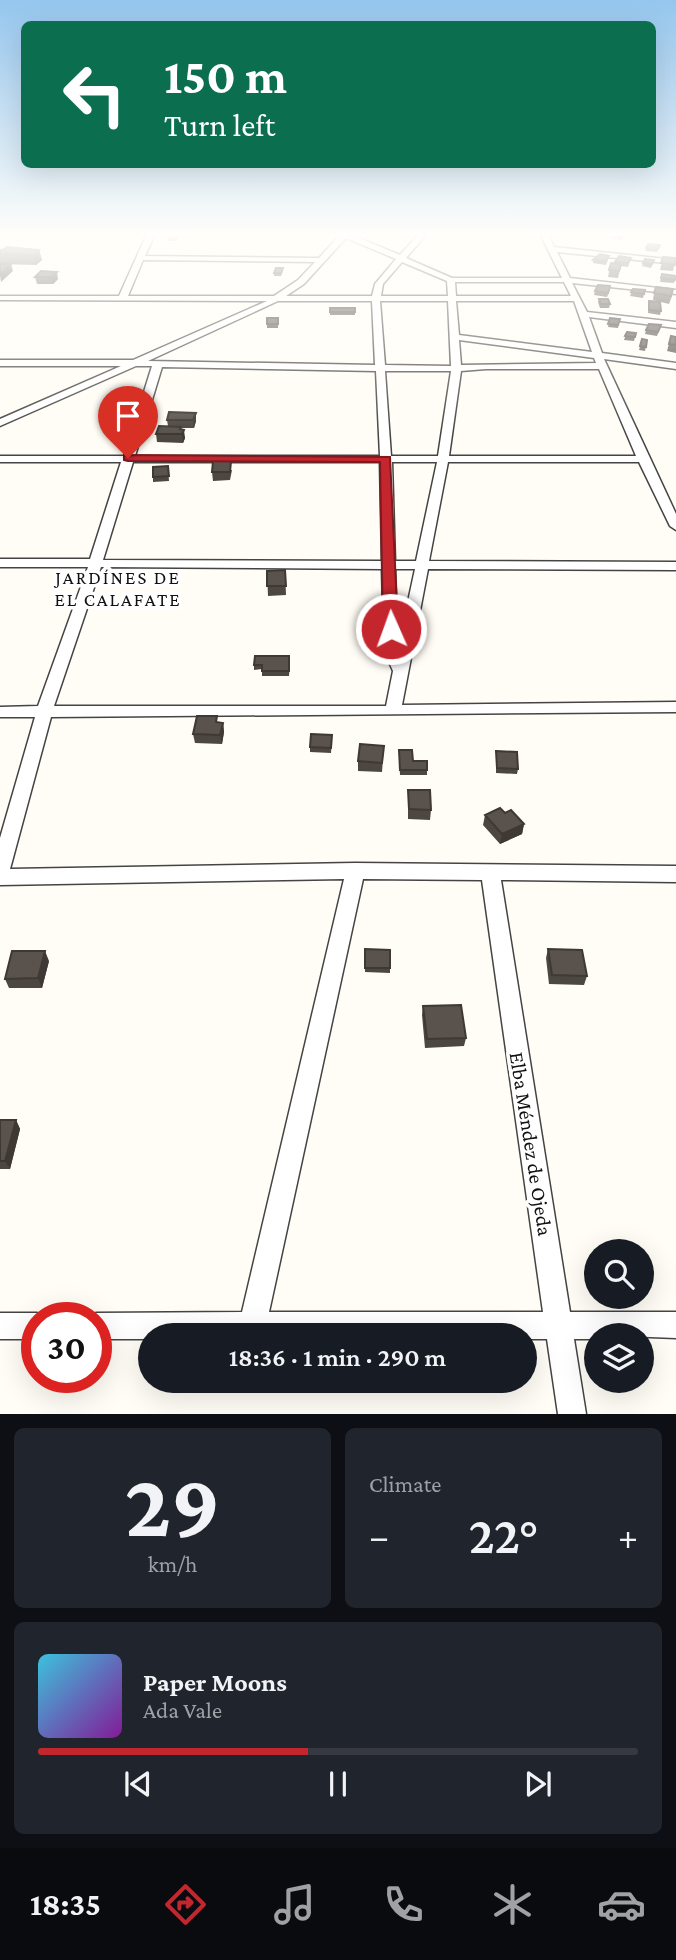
<!DOCTYPE html>
<html lang="en">
<head>
<meta charset="utf-8">
<style>
	body { margin:0; font-family:"Crimson Pro",serif; background:#20242c; color:#f1f3f6; height:100vh; display:flex; flex-direction:column; font-size:26px; white-space:nowrap }
	* { box-sizing:border-box; margin:0 }
	p { font-size:23px; color:#9ea1a6 }
	.icon { flex:none; width:38px; height:38px; fill:none; stroke:currentColor; stroke-width:2; stroke-linecap:round; stroke-linejoin:round }
	.map { position:relative; height:1414px; overflow:hidden }
	.side { display:flex; flex-direction:column; gap:14px; padding:14px; background:#0d0f14; flex:1 }
	.side>* { flex:none }
	.banner { position:absolute; left:21px; top:21px; width:635px; height:147px; border-radius:10px; box-shadow:0 7px 28px #0002; background:#0b6e4f; color:#fff; overflow:hidden }
	.tools { position:absolute; left:584px; top:1239px; display:grid; gap:14px }
	.tools a { display:grid; place-items:center; width:70px; height:70px; border-radius:50%; background:#171b24; box-shadow:0 7px 28px #0002; font-size:35px }
	.speed { position:absolute; left:21px; top:1302px; display:flex; gap:14px; font-size:35px; font-weight:700; text-align:center }
	.speed>* { display:grid; place-content:center; width:91px; height:91px; border-radius:50%; background:#171b24; box-shadow:0 7px 28px #0002; line-height:1 }
	.speed .limit { border:10px solid #d22; background:#fff; color:#111 }
	.pin { position:absolute; display:grid; place-items:center; width:60px; height:60px; color:#fff; margin:-72px -30px; border-radius:50% 50% 50% 0; rotate:-45deg; box-shadow:0 0 7px #0007 }
	.pin .icon { rotate:45deg }
	.me { position:absolute; width:77px; margin:-38px; rotate:358deg; stroke-linejoin:round; filter:drop-shadow(0 0 5px #0008) }
	.turn { display:flex; align-items:center; gap:24px; height:147px; padding:0 28px; font-size:32px }
	.turn .icon { width:91px; height:91px; stroke-width:2.5 }
	.turn b { display:block; font-size:49px; line-height:60px }
	.big { font-size:52px; font-weight:600; line-height:1.1 }
	.side .card { flex:1; display:flex; flex-direction:column; justify-content:center; gap:10px; min-width:0; padding:0 24px; border-radius:10px; background:#20242c }
	.side .dial { align-items:center; gap:0 }
	.dial b { font-size:91px; line-height:1 }
	.song { display:flex; align-items:center; gap:21px }
	.cover { width:84px; height:84px; border-radius:10px; background:linear-gradient(135deg,hsl(190 70% 55%),hsl(290 70% 35%)) }
	.played { height:7px; border-radius:4px; background:linear-gradient(90deg,#c4262e 45%,#363941 45%) }
	.keys { display:flex; justify-content:space-around; direction:ltr }
	.heat { display:flex; justify-content:space-between; align-items:center; font-size:38px; direction:ltr }
	.side .tiles { flex:1; display:grid; gap:14px; grid-template-columns:1fr 1fr }
	.card:last-child { grid-column:span 2 }
	.trip { position:absolute; left:138px; top:1323px; width:399px; height:70px; border-radius:35px; background:#171b24; box-shadow:0 7px 28px #0002; font-weight:600; line-height:70px; text-align:center }
	.menu { display:flex; height:112px; justify-content:space-around; align-items:center; background:#090b0e; color:#9ea1a6 }
	.menu .icon { width:49px; height:49px }
	.menu .current { color:#c4262e }
	.menu b { font-size:32px; color:#f1f3f6 }
	.map>svg:first-child { display:block }
	.lines { fill:none; stroke-linecap:round; stroke-linejoin:round }
	.minor-casing { stroke:#444; stroke-width:3 }
	.minor { fill:#fff; fill-rule:evenodd }
	.wall { fill:#4d4742 }
	.shaded-wall { fill:#3f3936 }
	.building { fill:#5a524d; stroke:#3f3936; stroke-width:2 }
	.route { fill:#c4262e; stroke:#7f191e; stroke-width:2 }
	.labels { text-anchor:middle; stroke-width:7; stroke-linejoin:round; paint-order:stroke }
	.neighbourhood-label { font-size:19px; letter-spacing:2px; fill:#111; stroke:#fff }
	.near-street-label { font-size:21px; fill:#111; stroke:#fff }
</style>
</head>
<body>
<div class="map">
<svg width="676" height="1414" viewBox="0 0 676 1414">
	<rect width="100%" height="100%" fill="#fffdf5"/>
	<g class="lines">
		<g class="minor-casing">
			<path id="minor" d="M146,236H154L145,256L319,258L339,236H354L400,255L417,236H425L406,258L452,278H562L541,236H549L554,247L676,260V264L557,252L570,278L676,290V294L572,283L587,312L676,322V328L589,317L602,353L676,363V369L604,359L676,514V530L670,526L639,462H448L429,561L676,562V570L428,569L402,705L676,702V712L51,717L10,869L355,863L676,866V882L501,880L570,1312H676V1338L597,1335V1339H574L586,1414H558L547,1339H525V1335H150V1339H96V1318H86L96,1313L242,1312L344,879L0,885V838L35,717H0V707L38,706L88,567H0V559H90L121,462H0V456H124L152,366H136L0,426V419L121,366H0V360H133L267,301L0,300V296H119ZM346,238L396,259L375,284L372,296H286L304,284ZM143,260L315,262L298,280L274,296H128ZM402,262L447,281L448,296H381L383,284ZM455,282H564L571,296H456ZM278,301H372L375,365L148,361ZM380,301H448L451,366L385,365ZM456,301H574L592,352L459,335ZM459,340L594,358L596,363L461,365ZM162,367L376,371L380,456H135ZM486,369H599L636,456H449L461,371ZM385,371H451L438,456H391ZM133,462H380L382,561L103,560ZM392,462H437L416,561H395ZM101,567L382,569L384,651L393,671L386,706H54ZM395,569H415L398,648ZM363,879L482,880L543,1312H269Z
				M0,1313H37L47,1318H37V1339H0Z"/>
		</g>
		<use href="#minor" class="minor"/>
	</g>
	<path class="wall" d="M169,236H179L177,241H168Z
		M612,236H624L622,240L612,239Z
		M646,248H659L657,252L646,251Z
		M0,250H39L42,260L36,265L0,264Z
		M663,257L676,258L673,271L660,270Z
		M631,258L628,267L621,266L618,278L608,277L611,263L615,264V262Z
		M593,260H608L606,265L593,263Z
		M643,263L652,264H653L651,268L642,266Z
		M41,271L58,279L53,284H37L35,277Z
		M283,271L281,276H274V273Z
		M662,274L676,276L674,283L660,282Z
		M633,289L645,290L643,298L630,296Z
		M610,290L607,297L594,295L595,291Z
		M654,293L672,296L669,304L653,300Z
		M599,299L610,304L609,308H600L598,302Z
		M649,301L661,311L660,315L648,313Z
		M330,308H355V315H330Z
		M267,318H278V328H267Z
		M610,318L620,319L618,328L608,327Z
		M661,325L657,336L645,334L646,330Z
		M627,332L636,333L634,341L624,340Z
		M671,336L676,337V353L667,351Z
		M642,339L647,340L645,351L639,350Z
		M196,413V421L194,428H181L185,438L183,443L157,442L156,434L168,426L167,420Z
		M168,466L169,481L153,482V477Z
		M232,470L230,480L213,481L212,472Z
		M285,570L286,595L268,596L267,571Z
		M290,661L289,676H262V669L254,670V665Z
		M218,723H223L224,732L222,744L195,743L193,734Z
		M332,735L331,753L310,752V747Z
		M384,746L382,772L358,771V761Z
		M399,750L413,761L427,770V775H400Z
		M496,751L518,769L517,774L496,773Z
		M408,790L431,810L430,820L408,819Z
		M485,815L524,824L522,834L500,844L483,825Z
		M365,949L390,968V973L365,972Z
		M548,949L587,976L584,985L549,984L546,958Z
		M49,961L42,988H9L5,979Z
		M423,1006L466,1038L464,1046L425,1048L422,1015Z
		M0,1120H16L20,1129L10,1169H0Z"/>
	<path class="shaded-wall" d="M39,250L42,260L36,265L34,255Z
		M11,264L13,271L1,282L0,275Z
		M57,272L58,279L53,284L51,277Z
		M196,413V421L194,428L193,420Z
		M184,430L185,438L183,443L182,434Z
		M223,723L224,732L222,744L220,735Z
		M524,824L522,834L500,844L502,834Z
		M45,951L49,961L42,988L38,978Z
		M16,1120L20,1129L10,1169L5,1161Z"/>
	<path class="building" d="M648,244L660,245L658,249L646,248Z
		M7,247L39,250L34,255L0,254V250H3Z
		M600,254L609,256L606,261L593,260Z
		M619,256L631,258L628,263L615,262Z
		M663,257L676,258L675,265L661,263Z
		M645,259L654,260L652,264L643,263Z
		M611,263L621,265L619,271L609,270Z
		M0,264H11L0,275Z
		M276,268H283L281,273H274Z
		M41,271L57,272L51,277H35Z
		M662,274L676,276L675,280L661,278Z
		M598,285L610,286L608,293L595,291Z
		M656,287L673,289L671,296L654,293Z
		M633,289L645,290L644,294L631,292Z
		M599,299H608L610,304H601Z
		M649,301L660,302L661,311L649,310Z
		M330,308H355V312H330Z
		M267,318H278V324H267Z
		M610,318L620,319L618,325L608,324Z
		M649,324L661,325L658,332L646,330Z
		M627,332L636,333L635,337L625,336Z
		M671,336L676,337V345L669,344Z
		M642,339L647,340L646,347L640,346Z
		M169,412L196,413L193,420H167Z
		M159,426L181,427L180,429L184,430L182,434H156Z
		M213,461H231L230,472H212Z
		M168,466L169,476L153,477V467Z
		M285,570L286,586H267V571Z
		M255,656H289V671H262V665H254Z
		M197,716H217L216,722L223,723L220,735L193,734Z
		M311,734L332,735L331,748L310,747Z
		M360,744L384,746L382,763L358,761Z
		M399,750H412L413,761H427V770H400Z
		M496,751L517,752L518,769L497,768Z
		M408,790H430L431,810L409,809Z
		M500,808L505,813L511,810L524,824L502,834L485,815Z
		M365,949L390,950V968H365Z
		M548,949L582,950L587,976L552,975Z
		M12,951H45L38,978L5,979Z
		M461,1005L466,1038L427,1039L423,1006Z
		M0,1120H16L5,1161H0Z"/>
	<linearGradient id="sky" x2="0" y2="1"><stop stop-color="#95c6ee"/><stop offset="0.54" stop-color="#fffefa"/><stop offset="1" stop-color="#fffefa" stop-opacity="0"/></linearGradient>
	<rect width="676" height="434" fill="url(#sky)"/>
	<path class="route" d="M124,455L390,457L398,629L391,634L383,629L380,462L128,461L124,460Z"/>
	<g class="labels">
		<g class="neighbourhood-label">
			<text x="118" y="584">JARDÍNES DE<tspan x="118" dy="22">EL CALAFATE</tspan></text>
		</g>
		<g class="near-street-label">
			<text transform="translate(531 1144) rotate(81)" y="7">Elba Méndez de Ojeda</text>
		</g>
	</g>
</svg>
<div class="tools">
<a><svg class="icon" aria-label="search" viewBox="0 0 24 24"><circle cx="10" cy="10" r="6"/><path d="M15 15l6 6"/></svg></a>
<a><svg class="icon" aria-label="layers" viewBox="0 0 24 24"><path d="M12 4l9 5-9 5-9-5zM3 14l9 5 9-5"/></svg></a>
</div>
<div class="speed"><div class="limit">30</div></div>
<div class="pin" style="left:128px;top:458px;background:#d93025"><svg class="icon" aria-label="arrive" viewBox="0 0 24 24"><path d="M6 21V4h12l-3 4 3 4H6"/></svg></div>
<svg class="me" style="left:391px;top:629px" viewBox="-20 -20 40 40"><circle r="17" fill="#c4262e" stroke="#fff" stroke-width="3"/><path d="M0-11L8 9 0 5-8 9z" fill="#fff"/></svg>
<div class="trip">18:36 · 1 min · 290 m</div>
<div class="banner">
<div class="turn"><svg class="icon" aria-label="left" viewBox="0 0 24 24"><path d="M17 20v-9H6M10 6l-5 5 5 5"/></svg><div><b>150 m</b>Turn left</div></div>
</div>
</div>
<section class="side">
<div class="tiles">
<div class="card dial"><b>29</b><p>km/h</p></div>
<div class="card"><p>Climate</p>
<div class="heat"><a>−</a><b class="big">22°</b><a>+</a></div>
</div>
<div class="card">
<div class="song"><i class="cover"></i><div><b>Paper Moons</b><p>Ada Vale</p></div></div>
<div class="played"></div>
<div class="keys"><svg class="icon" aria-label="previous" viewBox="0 0 24 24"><path d="M18 5L8 12l10 7zM5 5v14"/></svg><svg class="icon" aria-label="pause" viewBox="0 0 24 24"><path d="M8 5v14M16 5v14"/></svg><svg class="icon" aria-label="next" viewBox="0 0 24 24"><path d="M6 5l10 7-10 7zM19 5v14"/></svg></div>
</div>
</div>
</section>
<nav class="menu">
<b>18:35</b>
<svg class="icon current" aria-label="directions" viewBox="0 0 24 24"><path d="M12 3l9 9-9 9-9-9zM9 14v-3h6M13 9l2 2-2 2"/></svg>
<svg class="icon" aria-label="music" viewBox="0 0 24 24"><path d="M9 18V5l10-2v13"/><circle cx="6" cy="18" r="3"/><circle cx="16" cy="16" r="3"/></svg>
<svg class="icon" aria-label="phone" viewBox="0 0 24 24"><path d="M5 4h4l2 5-3 2q2 4 5 5l2-3 5 2v4C11 20 4 13 5 4z"/></svg>
<svg class="icon" aria-label="climate" viewBox="0 0 24 24"><path d="M12 3v18M4 7l16 10M4 17L20 7"/></svg>
<svg class="icon" aria-label="car" viewBox="0 0 24 24"><path d="M5 17H2v-5l4-1 3-4h7l3 4 3 1v5h-3M9 17h6M6 11h13"/><circle cx="7" cy="17" r="2"/><circle cx="17" cy="17" r="2"/></svg>
</nav>
</body>
</html>
